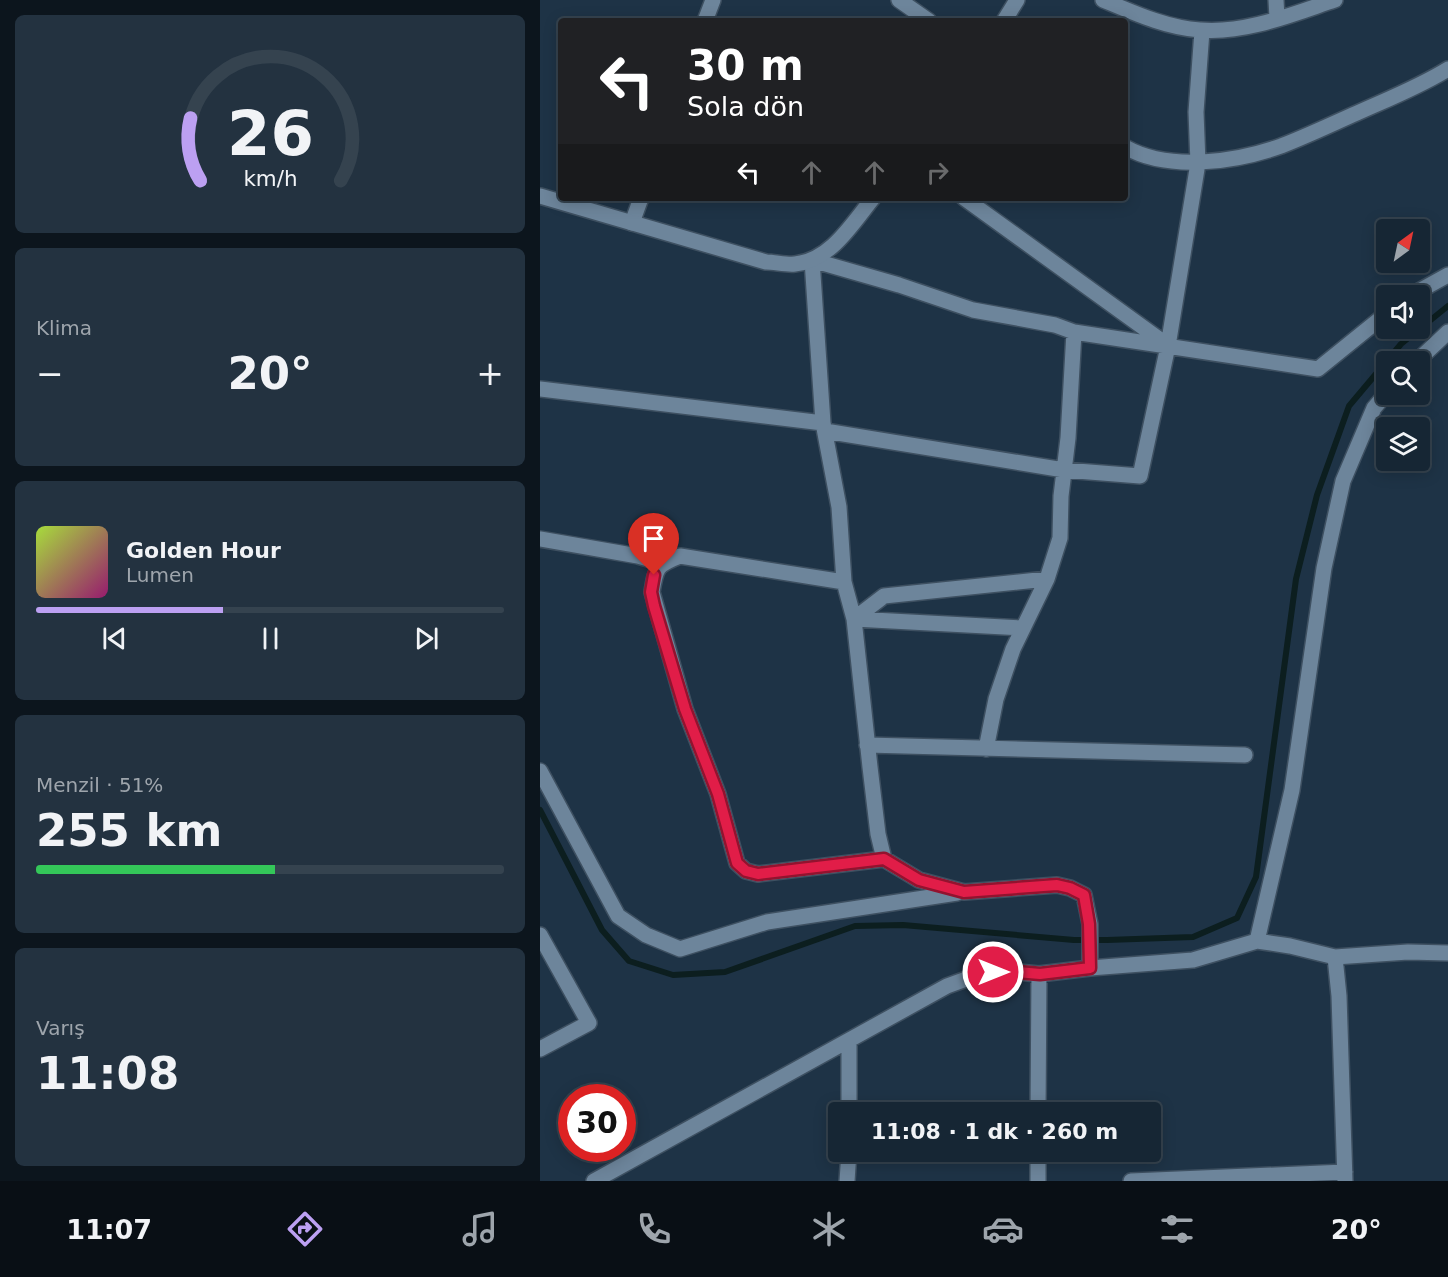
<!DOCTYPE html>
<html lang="tr">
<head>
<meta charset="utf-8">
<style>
	body { margin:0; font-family:"DejaVu Sans",sans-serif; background:#233240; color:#f1f3f6; height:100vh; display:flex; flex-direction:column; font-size:22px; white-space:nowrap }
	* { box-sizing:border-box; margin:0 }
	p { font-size:20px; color:#9ea5ac }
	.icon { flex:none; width:33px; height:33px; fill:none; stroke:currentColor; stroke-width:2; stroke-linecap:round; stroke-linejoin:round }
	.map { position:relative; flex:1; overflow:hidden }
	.sheet { display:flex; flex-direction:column; gap:15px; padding:15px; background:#0c151d; width:540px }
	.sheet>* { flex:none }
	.top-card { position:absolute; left:18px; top:18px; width:570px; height:183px; border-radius:6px; box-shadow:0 3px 15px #0003,0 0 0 2px #35434f; background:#202124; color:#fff; overflow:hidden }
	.needle { width:39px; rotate:33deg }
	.buttons { position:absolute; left:836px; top:219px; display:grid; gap:12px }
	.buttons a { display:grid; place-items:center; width:54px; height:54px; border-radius:6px; background:#162634; box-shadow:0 3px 15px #0003,0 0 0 2px #35434f; font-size:30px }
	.speed { position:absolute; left:18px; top:1084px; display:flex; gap:12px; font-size:30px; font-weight:700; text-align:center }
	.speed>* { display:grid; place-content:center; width:78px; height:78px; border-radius:50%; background:#162634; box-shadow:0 3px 15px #0003,0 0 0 2px #35434f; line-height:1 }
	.speed .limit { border:9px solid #d22; background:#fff; color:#111 }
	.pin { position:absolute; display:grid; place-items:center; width:51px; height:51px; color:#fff; margin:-62px -26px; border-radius:50% 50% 50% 0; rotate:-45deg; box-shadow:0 0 6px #0007 }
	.pin .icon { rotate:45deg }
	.me { position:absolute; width:66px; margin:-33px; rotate:90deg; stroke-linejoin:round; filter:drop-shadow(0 0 4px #0008) }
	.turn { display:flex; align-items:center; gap:21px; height:126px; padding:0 30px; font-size:27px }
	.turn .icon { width:78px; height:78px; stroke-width:2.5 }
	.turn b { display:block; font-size:42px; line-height:51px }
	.lanes { display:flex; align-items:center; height:57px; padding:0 30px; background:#0003; justify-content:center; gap:30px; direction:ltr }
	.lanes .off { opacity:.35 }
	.big { font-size:45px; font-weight:700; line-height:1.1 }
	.sheet .tile { flex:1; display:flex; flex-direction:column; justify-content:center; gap:9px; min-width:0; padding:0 21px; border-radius:9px; background:#233240 }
	.sheet .dial { align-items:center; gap:0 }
	.dial svg { height:156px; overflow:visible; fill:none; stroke:#35434f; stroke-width:7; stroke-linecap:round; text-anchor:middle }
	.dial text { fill:#f1f3f6; stroke:none }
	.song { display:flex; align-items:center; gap:18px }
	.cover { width:72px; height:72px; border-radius:9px; background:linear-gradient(135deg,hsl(80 70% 55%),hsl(320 70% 35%)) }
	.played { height:6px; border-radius:3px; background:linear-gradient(90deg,#bca0f2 40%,#35434f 40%) }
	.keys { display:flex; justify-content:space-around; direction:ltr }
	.heat { display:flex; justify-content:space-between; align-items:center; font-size:33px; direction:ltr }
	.charge { height:9px; border-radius:4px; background:linear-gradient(90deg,#34c759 51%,#35434f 0) }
	.trip { position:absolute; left:288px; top:1102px; width:333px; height:60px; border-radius:6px; background:#162634; box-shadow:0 3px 15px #0003,0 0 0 2px #35434f; font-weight:700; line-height:60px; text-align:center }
	.menu { display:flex; height:96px; justify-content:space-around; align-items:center; background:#090f15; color:#9ea5ac }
	.menu .icon { width:42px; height:42px }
	.menu .current { color:#bca0f2 }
	.menu b { font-size:27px; color:#f1f3f6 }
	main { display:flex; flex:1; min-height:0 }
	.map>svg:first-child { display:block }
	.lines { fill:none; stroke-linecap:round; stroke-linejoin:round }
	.stream { stroke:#0c1e1f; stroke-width:6 }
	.minor-casing { stroke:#3e5061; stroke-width:18 }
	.tertiary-casing { stroke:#3e5061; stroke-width:18 }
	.minor { stroke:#6d859b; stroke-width:15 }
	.tertiary { stroke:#6d859b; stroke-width:15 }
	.route-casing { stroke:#92132f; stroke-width:15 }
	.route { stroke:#e11d48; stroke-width:10 }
</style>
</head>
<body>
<main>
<section class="sheet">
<div class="tile dial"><svg viewBox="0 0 100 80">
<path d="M14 69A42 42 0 1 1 86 69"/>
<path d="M14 69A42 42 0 0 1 9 37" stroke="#bca0f2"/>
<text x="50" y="56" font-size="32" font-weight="700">26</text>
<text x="50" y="72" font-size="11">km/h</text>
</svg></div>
<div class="tile"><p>Klima</p>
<div class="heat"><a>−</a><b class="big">20°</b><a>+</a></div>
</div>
<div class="tile">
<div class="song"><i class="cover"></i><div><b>Golden Hour</b><p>Lumen</p></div></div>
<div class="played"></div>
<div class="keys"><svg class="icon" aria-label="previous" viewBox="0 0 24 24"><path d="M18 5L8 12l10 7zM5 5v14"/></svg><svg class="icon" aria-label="pause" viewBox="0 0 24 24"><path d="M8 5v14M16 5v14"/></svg><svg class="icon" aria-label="next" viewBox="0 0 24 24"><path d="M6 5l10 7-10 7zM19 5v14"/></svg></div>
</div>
<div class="tile"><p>Menzil · 51%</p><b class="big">255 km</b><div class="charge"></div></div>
<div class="tile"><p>Varış</p><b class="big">11:08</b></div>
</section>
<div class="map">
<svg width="908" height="1181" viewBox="0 0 908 1181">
	<rect width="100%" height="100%" fill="#1e3346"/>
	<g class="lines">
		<path class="stream" d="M846,362L861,344L908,306
			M0,810L62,930L89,961L133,975L185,972L315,926L363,925L534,940H567L653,937L697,918L716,877L756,579L777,495L809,406L846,362"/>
		<g class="minor-casing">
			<path id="minor" d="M359,0L389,21
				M563,0C594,13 627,28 660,30C705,34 753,14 795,0
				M736,0L737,18
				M165,21L173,0
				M585,147C629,172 696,162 741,146C767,136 792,124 817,113C848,99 879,87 908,69
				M424,198L626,344
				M92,223L101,198
				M870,296L908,275
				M876,362L908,332
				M0,389L283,423
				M285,431L524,470L600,476L628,346L658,163L656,112L662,31
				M0,539L98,556L122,563
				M304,582L140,556C117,565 116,567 112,592L145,709L178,794L197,863L206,871L218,874L344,859
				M314,619L344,596L507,579
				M314,619L481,628
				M327,745L705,755
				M446,749L456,699L473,649L507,579L520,538L521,496L528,438L534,332
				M0,771L78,916L106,935L140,949L227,922L417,893
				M0,935L49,1023L0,1049
				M717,941L752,790L784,568L803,481L834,408L846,394
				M795,957L799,996L805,1181
				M550,968V924L544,895L530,888L517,885L424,892L379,880L344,859L338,834L330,767L314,619L304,582L299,507L283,423L272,260L359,285L433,310L515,325L534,332L778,369L846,314
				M309,1113V1041
				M498,1113L499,974
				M54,1181L407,986L440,974L466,971L499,974L550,968L653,960L717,941L750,946L795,957L868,952L908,953
				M307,1181L309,1152
				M498,1181V1152
				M591,1181L805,1172"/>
		</g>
		<g class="tertiary-casing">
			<path id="tertiary" d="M464,21L477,0
				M0,196L226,262C235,262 246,265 255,264C291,260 312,224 333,198"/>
		</g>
		<use href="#minor" class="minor"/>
		<use href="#tertiary" class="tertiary"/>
	</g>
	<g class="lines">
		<g class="route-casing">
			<path id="route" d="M114,575L111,592L114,606L145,709L178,794L197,863L206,871L218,874L344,859L379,880L424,892L517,885L530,888L544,895L549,924L550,968L500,974L466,971L453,972"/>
		</g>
		<use href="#route" class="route"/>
	</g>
</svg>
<div class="buttons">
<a><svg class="needle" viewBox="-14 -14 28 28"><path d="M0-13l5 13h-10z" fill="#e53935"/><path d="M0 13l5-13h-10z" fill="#9ea5ac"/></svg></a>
<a><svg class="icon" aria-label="sound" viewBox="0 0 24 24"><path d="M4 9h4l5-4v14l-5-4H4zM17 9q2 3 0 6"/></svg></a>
<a><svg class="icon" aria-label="search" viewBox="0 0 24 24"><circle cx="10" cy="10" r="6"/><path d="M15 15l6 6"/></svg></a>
<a><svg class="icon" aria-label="layers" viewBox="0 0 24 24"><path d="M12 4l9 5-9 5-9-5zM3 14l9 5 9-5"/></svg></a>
</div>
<div class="speed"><div class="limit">30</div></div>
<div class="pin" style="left:114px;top:575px;background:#d93025"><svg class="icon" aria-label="arrive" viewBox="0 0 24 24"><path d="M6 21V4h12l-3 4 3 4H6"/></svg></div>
<svg class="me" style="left:453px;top:972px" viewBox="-20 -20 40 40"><circle r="17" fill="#e11d48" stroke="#fff" stroke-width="3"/><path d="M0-11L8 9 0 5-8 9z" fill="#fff"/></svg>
<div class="trip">11:08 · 1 dk · 260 m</div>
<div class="top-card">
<div class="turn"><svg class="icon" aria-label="left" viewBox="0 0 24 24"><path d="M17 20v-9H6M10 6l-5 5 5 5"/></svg><div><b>30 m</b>Sola dön</div></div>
<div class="lanes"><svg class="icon" aria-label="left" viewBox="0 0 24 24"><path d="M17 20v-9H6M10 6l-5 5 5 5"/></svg><svg class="icon off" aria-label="ahead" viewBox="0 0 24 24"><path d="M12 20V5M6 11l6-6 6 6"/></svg><svg class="icon off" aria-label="ahead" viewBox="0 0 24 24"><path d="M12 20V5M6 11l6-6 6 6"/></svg><svg class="icon off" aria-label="right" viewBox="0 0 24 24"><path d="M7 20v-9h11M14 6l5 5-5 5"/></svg></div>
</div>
</div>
</main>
<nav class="menu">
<b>11:07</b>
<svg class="icon current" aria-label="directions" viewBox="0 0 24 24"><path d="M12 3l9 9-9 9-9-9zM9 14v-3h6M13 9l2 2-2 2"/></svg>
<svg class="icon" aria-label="music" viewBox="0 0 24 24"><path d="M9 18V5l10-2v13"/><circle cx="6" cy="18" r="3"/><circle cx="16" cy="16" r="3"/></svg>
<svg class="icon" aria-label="phone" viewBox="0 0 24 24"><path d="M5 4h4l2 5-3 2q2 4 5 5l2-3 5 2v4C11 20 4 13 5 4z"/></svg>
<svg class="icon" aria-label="climate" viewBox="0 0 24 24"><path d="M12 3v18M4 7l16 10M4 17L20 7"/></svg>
<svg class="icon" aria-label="car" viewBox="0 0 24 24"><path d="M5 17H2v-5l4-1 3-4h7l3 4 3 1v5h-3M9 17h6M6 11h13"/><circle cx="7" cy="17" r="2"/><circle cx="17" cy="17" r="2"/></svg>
<svg class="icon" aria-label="filters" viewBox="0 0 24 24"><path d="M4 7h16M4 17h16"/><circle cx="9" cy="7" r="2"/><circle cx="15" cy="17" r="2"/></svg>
<b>20°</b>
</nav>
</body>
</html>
